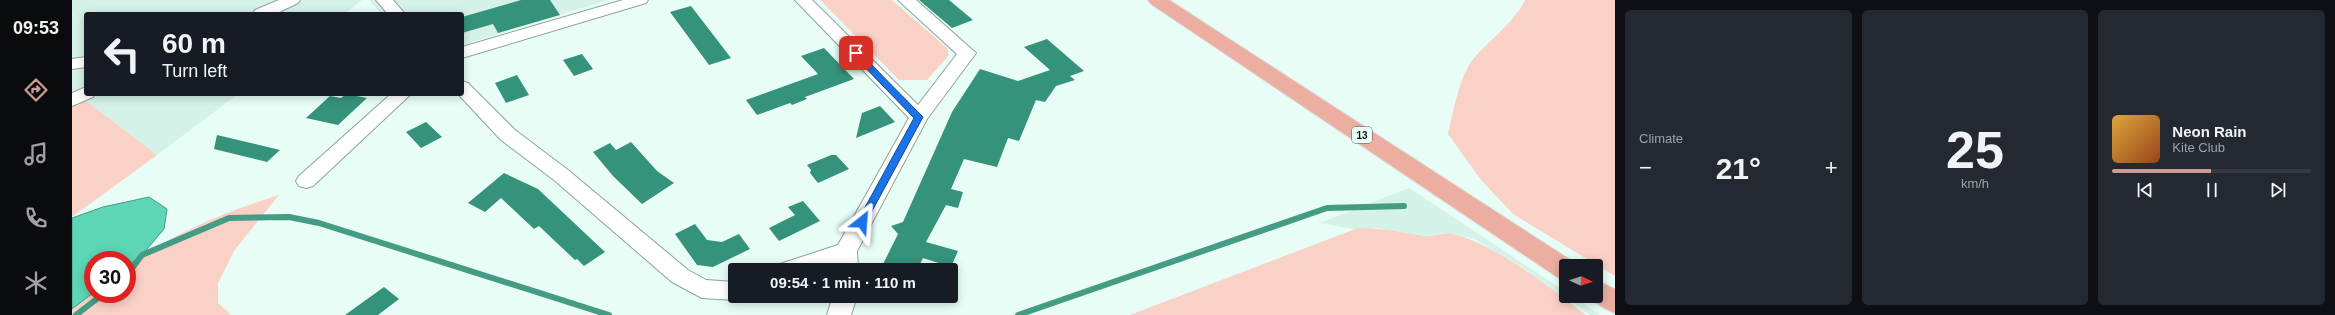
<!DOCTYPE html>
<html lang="en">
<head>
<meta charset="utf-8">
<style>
	body { margin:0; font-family:Arial,sans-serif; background:#242831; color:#f1f3f6; height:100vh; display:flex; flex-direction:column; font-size:15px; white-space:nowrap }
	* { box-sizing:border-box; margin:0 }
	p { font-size:13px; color:#9ea1a6 }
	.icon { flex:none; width:22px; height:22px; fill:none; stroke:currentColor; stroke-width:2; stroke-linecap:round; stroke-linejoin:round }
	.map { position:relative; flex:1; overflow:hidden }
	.side { display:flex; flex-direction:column; gap:10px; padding:10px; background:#0d0f14; width:720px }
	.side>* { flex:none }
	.banner { position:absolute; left:12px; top:12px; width:380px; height:84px; border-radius:4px; box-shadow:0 2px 10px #0003; background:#171b24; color:#f1f3f6; overflow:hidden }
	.needle { width:26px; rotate:94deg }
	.tools { position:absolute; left:1487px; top:259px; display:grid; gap:8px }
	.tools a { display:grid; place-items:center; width:44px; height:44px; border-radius:4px; background:#171b24; box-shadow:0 2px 10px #0003; font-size:20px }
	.speed { position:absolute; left:12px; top:251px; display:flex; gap:8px; font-size:20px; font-weight:700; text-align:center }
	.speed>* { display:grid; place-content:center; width:52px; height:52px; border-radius:50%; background:#171b24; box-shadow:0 2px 10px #0003; line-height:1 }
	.speed .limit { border:6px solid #d22; background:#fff; color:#111 }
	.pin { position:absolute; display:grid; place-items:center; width:34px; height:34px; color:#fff; margin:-17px; border-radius:8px; box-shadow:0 2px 6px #0006 }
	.me { position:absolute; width:44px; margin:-22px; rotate:28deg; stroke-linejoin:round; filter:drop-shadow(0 0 3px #0008) }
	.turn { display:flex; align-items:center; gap:14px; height:84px; padding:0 12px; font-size:18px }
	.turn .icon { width:52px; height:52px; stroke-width:2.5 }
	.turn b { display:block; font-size:28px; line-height:34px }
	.big { font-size:30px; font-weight:700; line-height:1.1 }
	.side .tile { flex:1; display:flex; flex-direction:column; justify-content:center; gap:6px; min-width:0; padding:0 14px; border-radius:6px; background:#242831 }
	.side .dial { align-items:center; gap:0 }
	.dial b { font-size:52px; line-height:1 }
	.song { display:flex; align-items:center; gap:12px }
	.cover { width:48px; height:48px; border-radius:6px; background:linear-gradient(135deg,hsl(40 70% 55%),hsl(20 70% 35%)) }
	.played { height:4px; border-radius:2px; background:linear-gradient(90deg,#c99b93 50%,#363941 50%) }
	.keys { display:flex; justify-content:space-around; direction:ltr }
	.heat { display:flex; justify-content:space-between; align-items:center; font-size:22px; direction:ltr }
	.side .tiles { flex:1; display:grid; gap:10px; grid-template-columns:repeat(3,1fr) }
	.trip { position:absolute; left:656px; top:263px; width:230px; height:40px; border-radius:4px; background:#171b24; box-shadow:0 2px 10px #0003; font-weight:700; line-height:40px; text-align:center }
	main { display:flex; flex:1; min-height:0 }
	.tab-bar { display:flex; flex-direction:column; width:72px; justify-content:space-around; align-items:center; background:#090b0e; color:#9ea1a6 }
	.tab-bar .icon { width:28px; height:28px }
	.tab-bar .on { color:#c99b93 }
	.tab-bar b { font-size:18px; color:#f1f3f6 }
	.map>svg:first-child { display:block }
	.built { fill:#d4f2e8 }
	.green { fill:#f9d1c7 }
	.water { fill:#5dd6b6; stroke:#459c84 }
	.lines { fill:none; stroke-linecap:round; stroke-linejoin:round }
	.stream { stroke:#459c84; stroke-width:6 }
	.building { fill:#36937b }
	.minor-casing { stroke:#8ea39c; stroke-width:2 }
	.primary-casing { stroke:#dddede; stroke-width:2 }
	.minor { fill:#fff; fill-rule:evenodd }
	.primary { fill:#ecaea0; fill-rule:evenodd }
	.route { fill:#1a73e8; stroke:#114b97 }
	.labels { text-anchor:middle; stroke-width:3; stroke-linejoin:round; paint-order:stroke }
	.shield { fill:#e7fdf6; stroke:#4e5a56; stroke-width:1 }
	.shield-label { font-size:10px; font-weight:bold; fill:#0c1411 }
</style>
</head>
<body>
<main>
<nav class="tab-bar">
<b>09:53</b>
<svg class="icon on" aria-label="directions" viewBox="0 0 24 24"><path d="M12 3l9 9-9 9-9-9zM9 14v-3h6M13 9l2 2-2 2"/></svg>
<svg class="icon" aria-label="music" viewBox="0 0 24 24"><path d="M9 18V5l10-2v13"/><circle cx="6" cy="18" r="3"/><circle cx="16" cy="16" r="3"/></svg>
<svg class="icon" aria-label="phone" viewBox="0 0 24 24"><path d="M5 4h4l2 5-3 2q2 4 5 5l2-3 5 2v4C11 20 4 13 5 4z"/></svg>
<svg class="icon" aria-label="climate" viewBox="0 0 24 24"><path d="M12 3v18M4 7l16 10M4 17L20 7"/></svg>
</nav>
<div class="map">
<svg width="1543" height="315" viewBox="0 0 1543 315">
	<rect width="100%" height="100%" fill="#e7fdf6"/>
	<path class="built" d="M0,0H290L272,14H14V94H166L85,155L2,93H0Z
		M297,0H536L390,45V14H310Z
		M1337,188L1494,292V296H1500L1528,315H1518L1450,267L1401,238L1371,233L1355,236L1303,228L1283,229L1248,223Z"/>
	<path class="green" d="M748,0H820L875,48L877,55L855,80H827Z
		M1453,0H1543V276L1441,214L1409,180L1376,134C1381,113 1388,74 1402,58C1416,42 1445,19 1453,0Z
		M2,92L85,155L0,217V93Z
		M207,195L162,251L146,283V303L159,315H0V309L21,293L55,294V267C98,234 155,211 207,195Z
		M1286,228C1309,228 1329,232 1352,236C1361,237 1370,232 1379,234C1418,240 1482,290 1514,315H1058Z"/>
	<path class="water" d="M77,197L95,209L92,229L70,255L55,267V260H21V293L0,309V218L31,207Z"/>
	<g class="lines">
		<path class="stream" d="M55,275L70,255L157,218L217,217L247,223L537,315
			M4,315L31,294
			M946,315L1255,208L1332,206"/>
	</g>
	<path class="building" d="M449,0H478L488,15L426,33L421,24L390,33V17Z
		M847,0H877L901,20L880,28Z
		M619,6L659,58L637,65L598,12Z
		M975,39L1012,71L998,76L1003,80L984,86L973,102L964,100L947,141L936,138L925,167L892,159L879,189L891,192L886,208L874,205L854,242L886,251L879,267L851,258L845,270H822L810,266L826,234L819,226L831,222L880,112L908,69L946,81L978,70L952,47Z
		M752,48L782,79L733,97L735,99L720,105L718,103L685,115L674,100L746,74L729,56Z
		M510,54L521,69L502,76L491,60Z
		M445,75L457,95L434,103L423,83Z
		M274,94L295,98L266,125L234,118L258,96L269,98Z
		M808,106L823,122L784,138L790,113Z
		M354,122L370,137L349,148L334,132Z
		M145,135L208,150L195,162L142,149Z
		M559,142L585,171L602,183L570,204L541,176L521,152L538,143L544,150Z
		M759,155H764L777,169L746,183L738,173L739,170L735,165Z
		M432,173L466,189L533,252L512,266L505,259L503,260L467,226L462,229L429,198L413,212L396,203Z
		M731,201L748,221L707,241L697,228L723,215L716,207Z
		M623,224L635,240L650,242L667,234L678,249L641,267L625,265L603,234Z
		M312,287L327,299L306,315H273Z"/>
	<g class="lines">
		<g class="minor-casing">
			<path id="minor" d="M207,0H228L226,3L203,14H181L183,10Z
				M304,0H321L333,14H316Z
				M551,0H576L574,3L390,58V47Z
				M723,0H740L846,105L885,54L826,0H844L904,53L855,119L785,251L786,270H764L763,263L743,270H705L708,264L766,245L837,118Z
				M14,57V67L0,69V59Z
				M390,81L396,83L443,130L496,170L616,270L634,280L663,282V296H672L671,298L663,300L630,298L600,282L482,180L429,140L386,94H390Z
				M14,87V94H23L21,97L0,106V93Z
				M319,94H339L241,186L234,188L227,186L224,181L227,176Z
				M761,296H785L779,315H755Z"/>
		</g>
		<g class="primary-casing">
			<path id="primary" d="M1076,0H1097L1503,263L1504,266H1494V280L1485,277L1079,4Z
				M1524,280L1543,289V313L1534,309L1515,297L1524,296Z"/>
		</g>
		<use href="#minor" class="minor"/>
		<use href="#primary" class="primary"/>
	</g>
	<path class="route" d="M781,51H786L851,117L793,224L790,226L785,222L842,118L781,55Z"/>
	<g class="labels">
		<rect class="shield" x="1280" y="127" width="20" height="16" rx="3"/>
		<g class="shield-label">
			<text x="1290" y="139">13</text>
		</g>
	</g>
</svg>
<div class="tools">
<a><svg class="needle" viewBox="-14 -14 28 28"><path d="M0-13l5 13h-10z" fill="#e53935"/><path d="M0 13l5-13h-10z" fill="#9ea1a6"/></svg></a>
</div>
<div class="speed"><div class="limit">30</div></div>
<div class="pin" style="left:784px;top:53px;background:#d93025"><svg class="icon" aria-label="arrive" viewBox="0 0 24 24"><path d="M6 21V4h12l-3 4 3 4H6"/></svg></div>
<svg class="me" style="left:790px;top:222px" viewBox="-20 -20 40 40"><path d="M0-17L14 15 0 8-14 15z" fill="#1a73e8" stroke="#fff" stroke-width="4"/></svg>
<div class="trip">09:54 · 1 min · 110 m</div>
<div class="banner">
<div class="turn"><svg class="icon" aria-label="left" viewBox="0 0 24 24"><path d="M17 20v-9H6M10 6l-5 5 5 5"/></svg><div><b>60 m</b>Turn left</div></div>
</div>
</div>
<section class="side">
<div class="tiles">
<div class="tile"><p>Climate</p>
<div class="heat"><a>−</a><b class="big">21°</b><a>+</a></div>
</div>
<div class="tile dial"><b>25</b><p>km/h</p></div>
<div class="tile">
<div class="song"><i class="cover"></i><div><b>Neon Rain</b><p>Kite Club</p></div></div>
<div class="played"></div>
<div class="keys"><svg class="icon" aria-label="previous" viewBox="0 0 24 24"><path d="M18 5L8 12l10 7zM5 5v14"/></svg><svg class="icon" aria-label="pause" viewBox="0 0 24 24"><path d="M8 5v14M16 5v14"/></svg><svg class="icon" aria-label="next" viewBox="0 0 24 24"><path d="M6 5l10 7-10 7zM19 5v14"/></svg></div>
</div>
</div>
</section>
</main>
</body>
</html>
